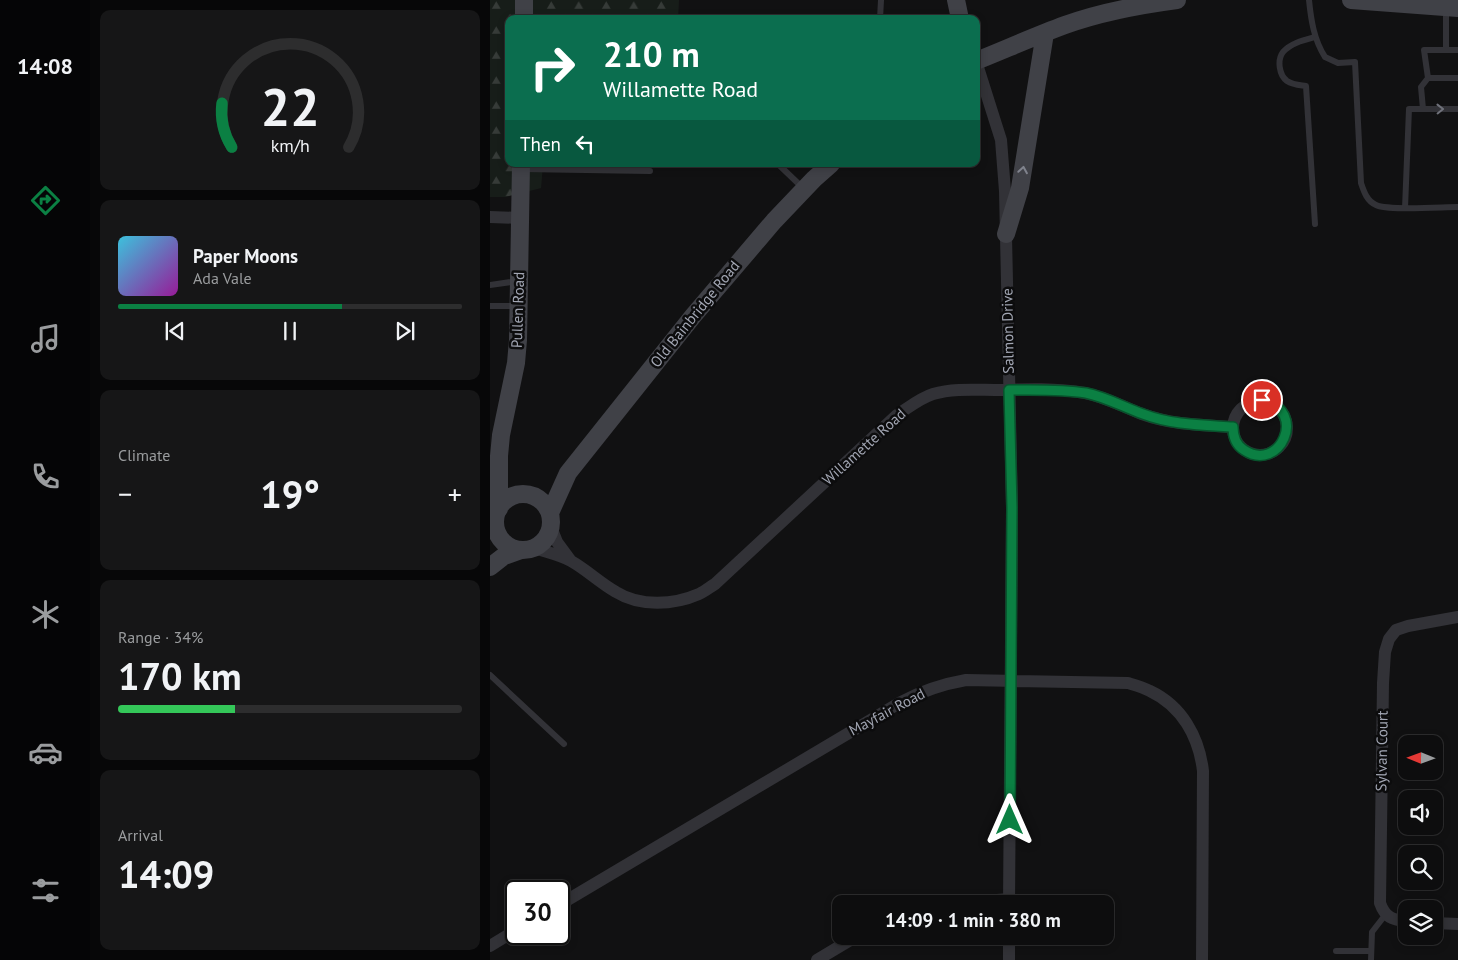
<!DOCTYPE html>
<html lang="en">
<head>
<meta charset="utf-8">
<style>
	body { margin:0; font-family:"PT Sans",sans-serif; background:#161617; color:#f1f3f6; height:100vh; display:flex; flex-direction:column; font-size:19px; white-space:nowrap }
	* { box-sizing:border-box; margin:0 }
	p { font-size:16px; color:#9a9c9e }
	.icon { flex:none; width:28px; height:28px; fill:none; stroke:currentColor; stroke-width:2; stroke-linecap:round; stroke-linejoin:round }
	.map { position:relative; flex:1; overflow:hidden }
	.panel { display:flex; flex-direction:column; gap:10px; padding:10px; background:#070708; width:400px }
	.panel>* { flex:none }
	.guide { position:absolute; left:15px; top:15px; width:475px; height:152px; border-radius:10px; box-shadow:0 2px 8px #0003,0 0 0 1px #2d2d2e; background:#0b6e4f; color:#fff; overflow:hidden }
	.needle { width:32px; rotate:271deg }
	.fabs { position:absolute; left:908px; top:735px; display:grid; gap:10px }
	.fabs a { display:grid; place-items:center; width:45px; height:45px; border-radius:10px; background:#0d0d0e; box-shadow:0 2px 8px #0003,0 0 0 1px #2d2d2e; font-size:25px }
	.speed { position:absolute; left:15px; top:880px; display:flex; gap:10px; font-size:25px; font-weight:700; text-align:center }
	.speed>* { display:grid; place-content:center; width:65px; height:65px; border-radius:50%; background:#0d0d0e; box-shadow:0 2px 8px #0003,0 0 0 1px #2d2d2e; line-height:1 }
	.speed .limit { border:2px solid #111; border-radius:8px; background:#fff; color:#111 }
	.pin { position:absolute; display:grid; place-items:center; width:42px; height:42px; color:#fff; margin:-21px; border:2px solid #fff; border-radius:50%; box-shadow:0 1px 5px #0007 }
	.me { position:absolute; width:55px; margin:-28px; rotate:0deg; stroke-linejoin:round; filter:drop-shadow(0 0 4px #0008) }
	.turn { display:flex; align-items:center; gap:18px; height:105px; padding:0 15px; font-size:22px }
	.turn .icon { width:65px; height:65px; stroke-width:2.5 }
	.turn b { display:block; font-size:35px; line-height:42px }
	.then { display:flex; align-items:center; height:48px; padding:0 15px; background:#0003; gap:10px; font-size:19px }
	.big { font-size:38px; font-weight:800; line-height:1.1 }
	.panel .tile { flex:1; display:flex; flex-direction:column; justify-content:center; gap:8px; min-width:0; padding:0 18px; border-radius:10px; background:#161617 }
	.panel .dial { align-items:center; gap:0 }
	.dial svg { height:130px; overflow:visible; fill:none; stroke:#2d2d2e; stroke-width:7; stroke-linecap:round; text-anchor:middle }
	.dial text { fill:#f1f3f6; stroke:none }
	.song { display:flex; align-items:center; gap:15px }
	.cover { width:60px; height:60px; border-radius:8px; background:linear-gradient(135deg,hsl(190 70% 55%),hsl(300 70% 35%)) }
	.played { height:5px; border-radius:2px; background:linear-gradient(90deg,#0b8043 65%,#2d2d2e 65%) }
	.keys { display:flex; justify-content:space-around; direction:ltr }
	.heat { display:flex; justify-content:space-between; align-items:center; font-size:28px; direction:ltr }
	.charge { height:8px; border-radius:4px; background:linear-gradient(90deg,#34c759 34%,#2d2d2e 0) }
	.trip { position:absolute; left:342px; top:895px; width:282px; height:50px; border-radius:10px; background:#0d0d0e; box-shadow:0 2px 8px #0003,0 0 0 1px #2d2d2e; font-weight:800; line-height:50px; text-align:center }
	main { display:flex; flex:1; min-height:0 }
	.tabs { display:flex; flex-direction:column; width:90px; justify-content:space-around; align-items:center; background:#050506; color:#9a9c9e }
	.tabs .icon { width:35px; height:35px }
	.tabs .on { color:#0b8043 }
	.tabs b { font-size:22px; color:#f1f3f6 }
	.map>svg:first-child { display:block }
	.forest { fill:url(#forest-firs) }
	.lines { fill:none; stroke-linecap:round; stroke-linejoin:round }
	.lane { stroke:#323237; stroke-width:6 }
	.street { stroke:#323237; stroke-width:12 }
	.secondary { stroke:#404147; stroke-width:18 }
	.oneway { stroke:#70727b }
	.oneway2 { stroke:#80838d }
	.route-casing { stroke:#07532c; stroke-width:12 }
	.route { stroke:#0b8043; stroke-width:9 }
	.labels { text-anchor:middle; stroke-width:5; stroke-linejoin:round; paint-order:stroke }
	.street-label { font-size:15px; fill:#a2a6b3; stroke:#0c0c0d }
</style>
</head>
<body>
<main>
<nav class="tabs">
<b>14:08</b>
<svg class="icon on" aria-label="directions" viewBox="0 0 24 24"><path d="M12 3l9 9-9 9-9-9zM9 14v-3h6M13 9l2 2-2 2"/></svg>
<svg class="icon" aria-label="music" viewBox="0 0 24 24"><path d="M9 18V5l10-2v13"/><circle cx="6" cy="18" r="3"/><circle cx="16" cy="16" r="3"/></svg>
<svg class="icon" aria-label="phone" viewBox="0 0 24 24"><path d="M5 4h4l2 5-3 2q2 4 5 5l2-3 5 2v4C11 20 4 13 5 4z"/></svg>
<svg class="icon" aria-label="climate" viewBox="0 0 24 24"><path d="M12 3v18M4 7l16 10M4 17L20 7"/></svg>
<svg class="icon" aria-label="car" viewBox="0 0 24 24"><path d="M5 17H2v-5l4-1 3-4h7l3 4 3 1v5h-3M9 17h6M6 11h13"/><circle cx="7" cy="17" r="2"/><circle cx="17" cy="17" r="2"/></svg>
<svg class="icon" aria-label="filters" viewBox="0 0 24 24"><path d="M4 7h16M4 17h16"/><circle cx="9" cy="7" r="2"/><circle cx="15" cy="17" r="2"/></svg>
</nav>
<section class="panel">
<div class="tile dial"><svg viewBox="0 0 100 80">
<path d="M14 69A42 42 0 1 1 86 69"/>
<path d="M14 69A42 42 0 0 1 8 42" stroke="#0b8043"/>
<text x="50" y="56" font-size="32" font-weight="700">22</text>
<text x="50" y="72" font-size="11">km/h</text>
</svg></div>
<div class="tile">
<div class="song"><i class="cover"></i><div><b>Paper Moons</b><p>Ada Vale</p></div></div>
<div class="played"></div>
<div class="keys"><svg class="icon" aria-label="previous" viewBox="0 0 24 24"><path d="M18 5L8 12l10 7zM5 5v14"/></svg><svg class="icon" aria-label="pause" viewBox="0 0 24 24"><path d="M8 5v14M16 5v14"/></svg><svg class="icon" aria-label="next" viewBox="0 0 24 24"><path d="M6 5l10 7-10 7zM19 5v14"/></svg></div>
</div>
<div class="tile"><p>Climate</p>
<div class="heat"><a>−</a><b class="big">19°</b><a>+</a></div>
</div>
<div class="tile"><p>Range · 34%</p><b class="big">170 km</b><div class="charge"></div></div>
<div class="tile"><p>Arrival</p><b class="big">14:09</b></div>
</section>
<div class="map">
<svg width="968" height="960" viewBox="0 0 968 960">
	<defs>
		<pattern id="forest-firs" width="22" height="20" patternUnits="userSpaceOnUse" patternTransform="scale(1.25)"><rect width="22" height="20" fill="#171d19"/><path d="M5 1l3.5 6h-7zM16 11l3.5 6h-7z" fill="#363b38"/></pattern>
	</defs>
	<rect width="100%" height="100%" fill="#111112"/>
	<path class="forest" d="M0,0H189L188,19H19V164H53L51,188L15,197H0Z"/>
	<g class="lines">
		<path class="lane" d="M819,0C821,20 824,40 835,57L848,63L865,62L871,183C874,192 877,201 886,205C897,211 952,207 968,207
			M390,19L391,0
			M956,50V8
			M938,78H968
			M933,109L931,87L938,78L934,50H968
			M288,164L314,189
			M32,169L160,171
			M915,208L919,109H968
			M825,224L816,86C809,85 803,85 797,81C789,75 787,60 793,52C801,43 814,40 825,37
			M0,285L28,281
			M0,306H26
			M0,675L74,744
			M846,951H881
			M881,960L882,932L896,914"/>
		<path class="street" d="M486,61L511,140L515,191L522,508L519,904
			M0,217L31,218
			M743 428a27 27 0 1 1 54 0a27 27 0 1 1-54 0Z
			M61,527L67,542L81,561
			M44,548C56,552 70,555 81,561C97,570 110,583 126,592C150,607 184,605 209,594C214,592 220,587 225,584L407,415C418,408 430,398 443,394C464,388 486,390 507,390C536,389 567,388 595,393C616,397 633,407 652,414C682,425 712,425 743,427
			M459,904L519,899
			M69,905L411,702C432,691 453,684 476,680L638,683C645,685 653,687 660,691C692,706 709,737 713,771L712,960
			M916,921C902,920 895,917 890,903L893,683L895,652L899,639L906,630L918,626L968,617
			M944,923L968,924
			M0,946L26,930
			M327,960L367,936
			M519,960V936"/>
		<path class="secondary" d="M466,0L470,19
			M861,0L968,8
			M34,19V0
			M486,61C516,49 545,36 575,25C611,12 649,5 687,0
			M516,234L530,188L555,33
			M5 522a28 28 0 1 1 56 0a28 28 0 1 1-56 0Z
			M9,509V456L11,435L26,363L28,340L31,164
			M60,513L78,473L203,316L284,221L324,179L341,164
			M0,567L14,556L31,550"/>
	</g>
	<defs><path id="oneway-chevron" d="M-2-3.5L2.5 0L-2 3.5" fill="none" stroke-width="1.6" stroke-linecap="round" stroke-linejoin="round" transform="scale(1.25)"/></defs>
	<use class="oneway" href="#oneway-chevron" transform="translate(950 109) rotate(-1)"/>
	<use class="oneway2" href="#oneway-chevron" transform="translate(533 170) rotate(-81)"/>
	<g class="lines">
		<g class="route-casing">
			<path id="route" d="M520,820L522,508L519,390C545,390 571,389 596,393C616,397 633,407 653,414C682,425 712,425 743,427C743,436 746,445 754,450C790,474 819,410 772,400"/>
		</g>
		<use href="#route" class="route"/>
	</g>
	<g class="labels">
		<g class="street-label">
			<text transform="translate(28 310) rotate(-88)" y="5">Pullen Road</text>
			<text transform="translate(205 314) rotate(-51)" y="5">Old Bainbridge Road</text>
			<text transform="translate(518 331) rotate(-91)" y="5">Salmon Drive</text>
			<text transform="translate(374 447) rotate(-42)" y="5">Willamette Road</text>
			<text transform="translate(397 712) rotate(-28)" y="5">Mayfair Road</text>
			<text transform="translate(892 751) rotate(-89)" y="5">Sylvan Court</text>
		</g>
	</g>
</svg>
<div class="fabs">
<a><svg class="needle" viewBox="-14 -14 28 28"><path d="M0-13l5 13h-10z" fill="#e53935"/><path d="M0 13l5-13h-10z" fill="#9a9c9e"/></svg></a>
<a><svg class="icon" aria-label="sound" viewBox="0 0 24 24"><path d="M4 9h4l5-4v14l-5-4H4zM17 9q2 3 0 6"/></svg></a>
<a><svg class="icon" aria-label="search" viewBox="0 0 24 24"><circle cx="10" cy="10" r="6"/><path d="M15 15l6 6"/></svg></a>
<a><svg class="icon" aria-label="layers" viewBox="0 0 24 24"><path d="M12 4l9 5-9 5-9-5zM3 14l9 5 9-5"/></svg></a>
</div>
<div class="speed"><div class="limit">30</div></div>
<div class="pin" style="left:772px;top:400px;background:#d93025"><svg class="icon" aria-label="arrive" viewBox="0 0 24 24"><path d="M6 21V4h12l-3 4 3 4H6"/></svg></div>
<svg class="me" style="left:520px;top:820px" viewBox="-20 -20 40 40"><path d="M0-17L14 15 0 8-14 15z" fill="#0b8043" stroke="#fff" stroke-width="4"/></svg>
<div class="trip">14:09 · 1 min · 380 m</div>
<div class="guide">
<div class="turn"><svg class="icon" aria-label="right" viewBox="0 0 24 24"><path d="M7 20v-9h11M14 6l5 5-5 5"/></svg><div><b>210 m</b>Willamette Road</div></div>
<div class="then">Then<svg class="icon" aria-label="left" viewBox="0 0 24 24"><path d="M17 20v-9H6M10 6l-5 5 5 5"/></svg></div>
</div>
</div>
</main>
</body>
</html>
